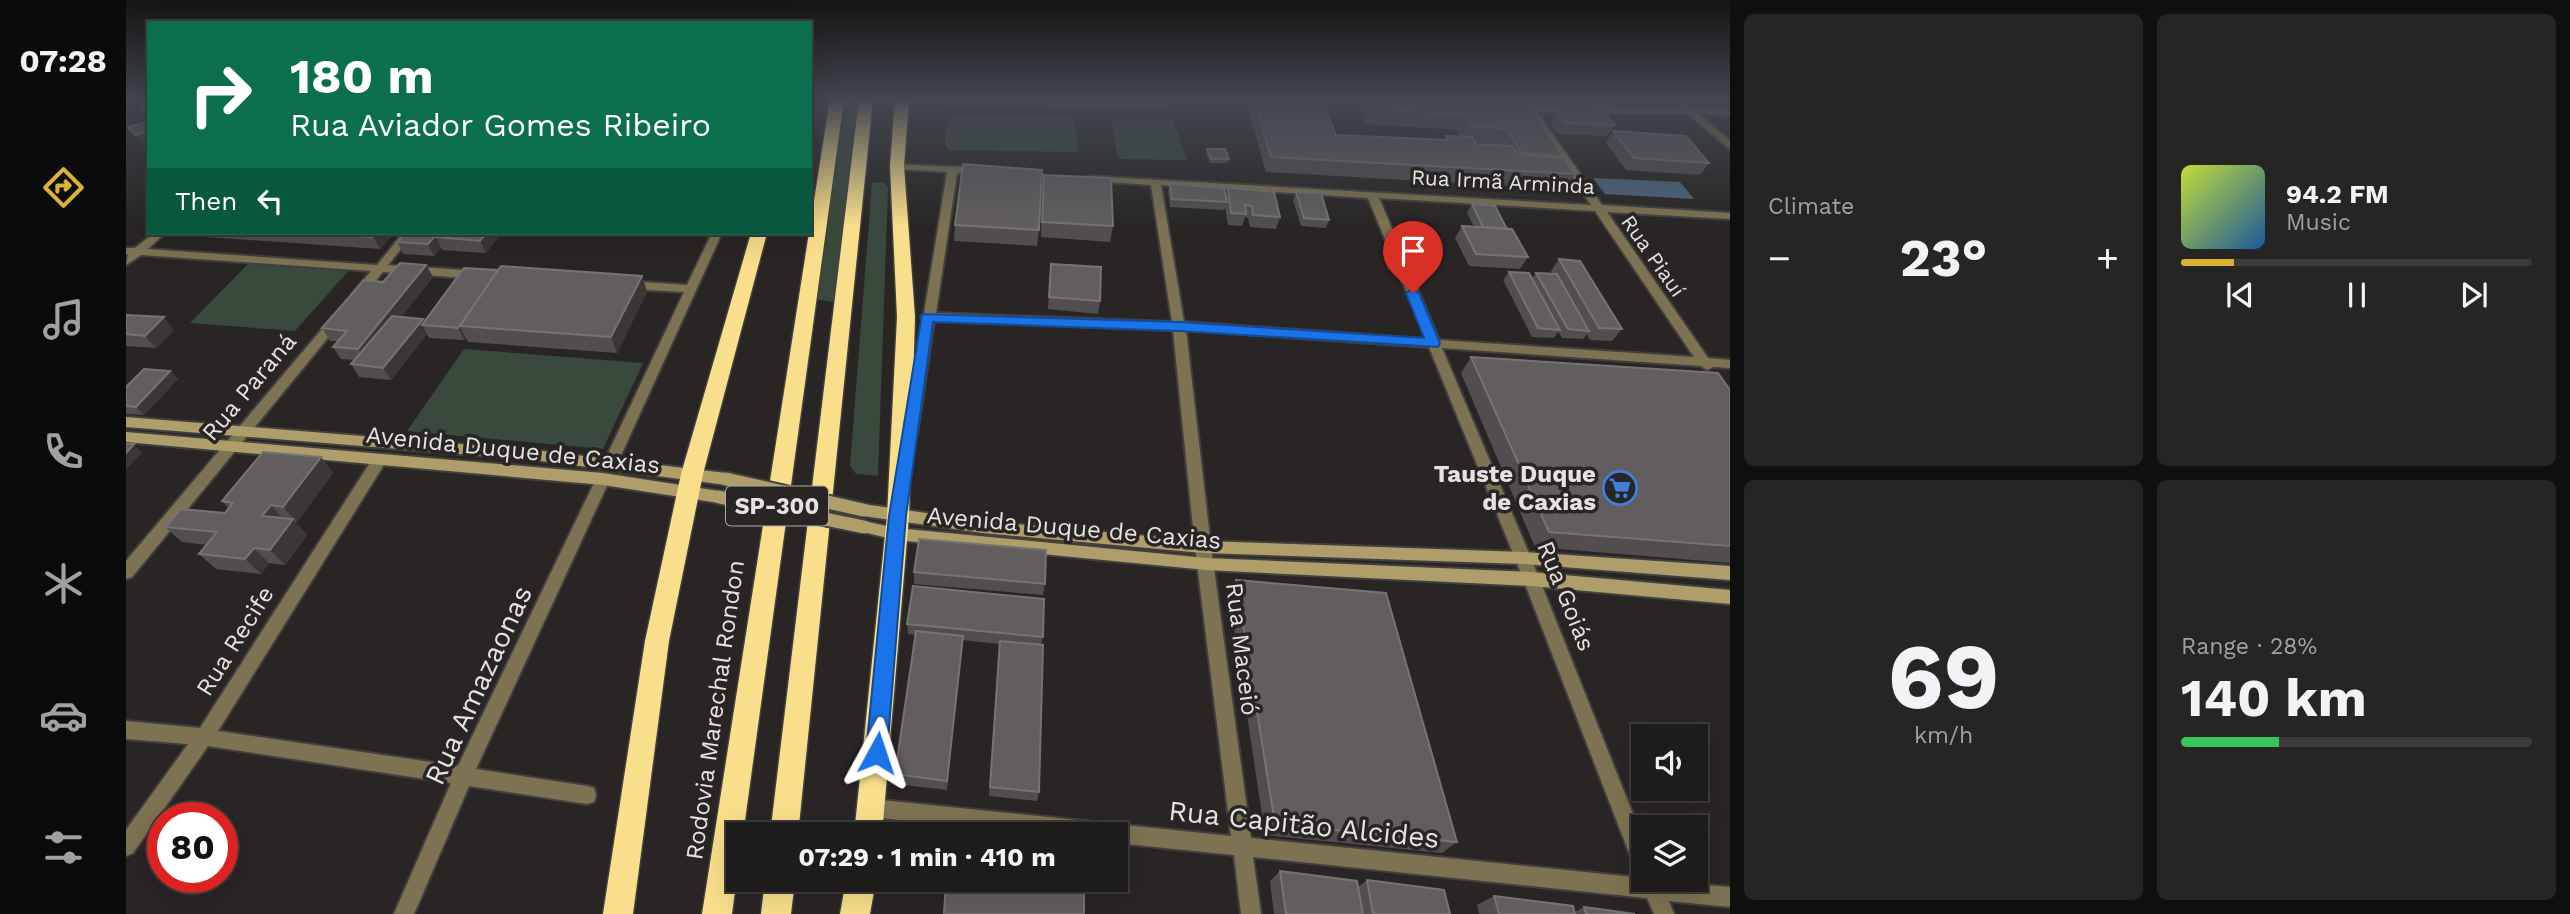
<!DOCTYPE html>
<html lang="en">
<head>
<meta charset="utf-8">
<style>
	body { margin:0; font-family:"Work Sans",sans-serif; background:#262524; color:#f1f3f6; height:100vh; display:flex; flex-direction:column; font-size:26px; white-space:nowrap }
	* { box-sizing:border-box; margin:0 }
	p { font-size:23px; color:#a1a1a3 }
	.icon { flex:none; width:38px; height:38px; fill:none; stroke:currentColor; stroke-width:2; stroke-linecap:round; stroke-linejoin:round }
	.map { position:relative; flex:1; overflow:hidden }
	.side { display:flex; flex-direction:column; gap:14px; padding:14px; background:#100f0f; width:840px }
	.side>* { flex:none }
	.banner { position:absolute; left:21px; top:21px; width:665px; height:214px; border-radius:0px; box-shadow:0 7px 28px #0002,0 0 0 2px #3c3a3a; background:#0b6e4f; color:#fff; overflow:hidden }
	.buttons { position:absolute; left:1505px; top:724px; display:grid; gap:14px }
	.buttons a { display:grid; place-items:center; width:77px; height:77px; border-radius:0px; background:#1e1c1b; box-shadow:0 7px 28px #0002,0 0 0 2px #3c3a3a; font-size:35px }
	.speed { position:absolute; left:21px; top:802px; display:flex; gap:14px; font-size:35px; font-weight:700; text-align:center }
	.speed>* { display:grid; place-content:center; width:91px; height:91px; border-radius:50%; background:#1e1c1b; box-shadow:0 7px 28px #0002,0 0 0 2px #3c3a3a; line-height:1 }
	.speed .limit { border:10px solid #d22; background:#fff; color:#111 }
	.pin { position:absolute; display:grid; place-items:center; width:60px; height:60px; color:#fff; margin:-72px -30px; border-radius:50% 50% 50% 0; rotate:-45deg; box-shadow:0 0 7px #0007 }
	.pin .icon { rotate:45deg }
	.me { position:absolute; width:77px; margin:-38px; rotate:5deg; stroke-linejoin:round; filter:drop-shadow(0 0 5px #0008) }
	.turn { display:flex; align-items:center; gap:24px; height:147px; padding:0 28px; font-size:32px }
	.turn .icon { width:91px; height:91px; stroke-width:2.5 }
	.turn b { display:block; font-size:49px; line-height:60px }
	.then { display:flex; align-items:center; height:66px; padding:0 28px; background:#0003; gap:14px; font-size:26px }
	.big { font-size:52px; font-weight:700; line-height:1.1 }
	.side .card { flex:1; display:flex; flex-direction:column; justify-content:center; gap:10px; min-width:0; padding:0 24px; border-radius:10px; background:#262524 }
	.side .dial { align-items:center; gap:0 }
	.dial b { font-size:91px; line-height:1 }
	.song { display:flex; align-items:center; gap:21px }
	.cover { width:84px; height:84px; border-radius:10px; background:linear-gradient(135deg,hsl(70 70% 55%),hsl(210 70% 35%)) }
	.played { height:7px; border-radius:4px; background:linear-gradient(90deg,#d9b334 15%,#3c3a3a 15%) }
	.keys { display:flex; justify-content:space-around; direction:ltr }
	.heat { display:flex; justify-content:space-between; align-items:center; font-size:38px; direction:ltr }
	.charge { height:10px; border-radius:5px; background:linear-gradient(90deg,#34c759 28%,#3c3a3a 0) }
	.side .tiles { flex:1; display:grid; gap:14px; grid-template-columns:repeat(2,1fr) }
	.trip { position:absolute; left:600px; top:822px; width:402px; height:70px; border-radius:0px; background:#1e1c1b; box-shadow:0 7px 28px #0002,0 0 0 2px #3c3a3a; font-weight:700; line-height:70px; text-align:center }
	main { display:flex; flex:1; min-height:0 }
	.menu { display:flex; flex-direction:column; width:126px; justify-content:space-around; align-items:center; background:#0c0b0b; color:#a1a1a3 }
	.menu .icon { width:49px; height:49px }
	.menu .active { color:#d9b334 }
	.menu b { font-size:32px; color:#f1f3f6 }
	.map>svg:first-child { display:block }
	.green { fill:#39493b }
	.water { fill:#4d657c }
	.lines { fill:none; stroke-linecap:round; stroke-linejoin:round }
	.street-casing { stroke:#42403f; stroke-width:4 }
	.secondary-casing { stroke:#42403f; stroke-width:4 }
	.highway-casing { stroke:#42403f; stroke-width:3 }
	.street { fill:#7d7352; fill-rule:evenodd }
	.secondary { fill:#af9e6a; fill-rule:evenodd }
	.highway { fill:#f9df8b; fill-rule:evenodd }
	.secondary-bridge-casing { stroke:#42403f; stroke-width:17; stroke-linecap:butt }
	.secondary-bridge { stroke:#af9e6a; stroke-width:13 }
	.wall { fill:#524e4f; fill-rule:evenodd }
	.shaded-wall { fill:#3b3737 }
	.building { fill:#625e5f; stroke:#767373; stroke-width:2 }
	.route { fill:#1a73e8; stroke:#114b97; stroke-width:2 }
	.labels { text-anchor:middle; stroke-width:7; stroke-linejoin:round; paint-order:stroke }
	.far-street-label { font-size:21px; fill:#e4e3e2; stroke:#282524 }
	.shield { fill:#282524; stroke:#acaaa9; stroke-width:2 }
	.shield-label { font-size:23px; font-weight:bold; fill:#e4e3e2 }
	.street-label { font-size:24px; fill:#e4e3e2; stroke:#282524 }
	.poi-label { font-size:24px; font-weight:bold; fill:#e4e3e2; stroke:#282524; text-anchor:end }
	.near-street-label { font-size:28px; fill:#e4e3e2; stroke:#282524 }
</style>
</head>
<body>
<main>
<nav class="menu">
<b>07:28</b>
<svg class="icon active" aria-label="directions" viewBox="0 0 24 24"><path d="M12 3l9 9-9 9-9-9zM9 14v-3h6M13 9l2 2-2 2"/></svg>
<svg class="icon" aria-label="music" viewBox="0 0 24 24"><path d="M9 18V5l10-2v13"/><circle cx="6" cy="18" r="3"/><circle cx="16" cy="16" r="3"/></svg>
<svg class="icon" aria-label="phone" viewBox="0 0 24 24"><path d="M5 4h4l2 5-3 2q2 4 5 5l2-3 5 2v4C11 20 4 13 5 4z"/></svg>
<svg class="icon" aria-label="climate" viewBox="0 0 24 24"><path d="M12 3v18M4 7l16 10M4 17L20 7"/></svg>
<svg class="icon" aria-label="car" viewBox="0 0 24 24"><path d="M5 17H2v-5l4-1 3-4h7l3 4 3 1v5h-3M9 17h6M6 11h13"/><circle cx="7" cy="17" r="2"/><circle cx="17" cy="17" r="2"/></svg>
<svg class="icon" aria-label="filters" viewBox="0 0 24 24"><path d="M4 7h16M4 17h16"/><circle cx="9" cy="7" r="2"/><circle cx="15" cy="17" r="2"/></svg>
</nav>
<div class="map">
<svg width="1604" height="914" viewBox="0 0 1604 914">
	<rect width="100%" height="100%" fill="#282524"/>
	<path class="green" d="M716,99H733L708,302L685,299Z
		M826,114H946L953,152L824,150L820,147L819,136Z
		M984,118L1047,121L1061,160L992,159Z
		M758,182L762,188L752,476L730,474L724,466L746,183Z
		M125,261L224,269L169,331L64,323Z
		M338,349L517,363L477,449L281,431Z"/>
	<path class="water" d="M1467,178L1554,182L1568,199L1479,194Z"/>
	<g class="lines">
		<g class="street-casing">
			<path id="street" d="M1394,99H1402L1408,106L1472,107L1464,99H1474L1483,107L1555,109L1545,99H1555L1567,109H1604V115L1573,114L1604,141V149L1562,114L1411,112L1476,205L1604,213V219L1481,212L1582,358L1604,360V368L1587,367L1581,370L1575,366L1316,348L1405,558L1517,839V873L1510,870L1507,863L1389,558L1303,347L1060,330L1085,547L1125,838L1517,878V880L1604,887V907L1543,901L1548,914H1528L1521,898L1127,857L1135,914H1115L1108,855L990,843V835H912L746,817L739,815L737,808L739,801L746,799L1105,836L1069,547L1047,330L808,321L791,435L784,440L779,439L777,435L797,320L795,317L798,314L821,172L771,169L767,168V164L855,168L860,171L855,174L831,173L810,313L1046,322L1025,185L966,181L961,178L962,176L1465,205ZM1035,185L1242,198L1300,339L1058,322ZM1253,198L1469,211L1568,357L1313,340Z
				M28,233H39L22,249L251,265L277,233H288L262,265L353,271L359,275L353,279L257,272L236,297L232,298L226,294L245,271L15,255L0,265L2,254H0V248H9Z
				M586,233H596L492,462L490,466H480L478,462L558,292L502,289L496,285L502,281L561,285Z
				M210,316L214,317L216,320L214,323L6,577L0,579V561L206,317Z
				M254,454L259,455L261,459L259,463L92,731L332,766L470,479L472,475H482L484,479L350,769L461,786L468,788L470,795L468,802L461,804L343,786L288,914H268L325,783L82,746L7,853L0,856V830L62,744L0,739V721L74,728L249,455Z"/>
		</g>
		<g class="secondary-casing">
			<path id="secondary" d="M0,417L408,450L600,473L605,475L607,479L605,483L600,485L408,460L0,427Z
				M0,432L477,473L593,491L598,493L600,497L598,501L593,503L477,485L0,442Z
				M737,504L857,521L1077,541L1397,552L1604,566V580L1397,564L1077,553L857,533L737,516L732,514L730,510L732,506Z
				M738,521L770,528L1080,558L1405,572L1604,590V604L1405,586L1080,570L770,540L733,531L731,527L733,523Z"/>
		</g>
		<g class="highway-casing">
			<path id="highway" d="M704,99H718L617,835H612V868L606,914H576Z
				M733,99H747L672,835H644Z
				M769,99H783L778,166L789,317L783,516L756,835H728L761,516L771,317L764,166Z
				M625,233H641L577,474L543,641L507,914H477L519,641L555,474Z
				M639,880H669L665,914H635Z
				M720,880H750L744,914H714Z"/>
		</g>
		<use href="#street" class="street"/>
		<use href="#secondary" class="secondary"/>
		<use href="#highway" class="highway"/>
		<g class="secondary-bridge-casing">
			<path id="secondary-bridge" d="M600,479L737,510
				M593,497L738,527"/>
		</g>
		<use href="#secondary-bridge" class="secondary-bridge"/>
	</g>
	<path class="wall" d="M819,99H1044L1041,110L819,108Z
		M1126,99H1196L1210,135L1318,140L1320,136H1334L1331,130L1241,124L1234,105L1236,99H1399L1436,156L1435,157L1448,174L1439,189L1140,172L1122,109ZM1349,142L1372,144L1373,146L1350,144Z
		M1433,110L1489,125L1481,136L1432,134L1425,126L1426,121Z
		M1487,131L1583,163L1574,175L1500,170L1480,143Z
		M1081,149L1103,159L1102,163H1084L1080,153Z
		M918,175L987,226L984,242L915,237L916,190Z
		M1044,184L1099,195L1102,188L1154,217L1150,229L1124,227L1122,218L1119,217L1116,226L1102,225L1099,207L1098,210L1044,207L1042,192Z
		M1170,192L1203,220L1200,228L1175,226L1167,200Z
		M1346,204L1381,229L1402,257L1394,269L1343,266L1329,238L1336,226L1348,227L1341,213Z
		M829,225L913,230L911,246L828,241Z
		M48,233H268L254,249L50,235Z
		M279,233H375L360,253L316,250L315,248L308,256L277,254L271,242Z
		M1433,259L1496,329L1486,341L1464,340L1461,334L1457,339L1436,338L1432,332L1428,338L1406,337L1377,280L1383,272L1406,279L1410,273L1427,274L1425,271Z
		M925,264L974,301L972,314L922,309Z
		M300,265L307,277L275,317L297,319L299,322L372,271L516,276L521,292L491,353L342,342L340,338L338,340L303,338L301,334L265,380L233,377L225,364L229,360L215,359L207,347L211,341H204L196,328L257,282Z
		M0,315L48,330L30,348L0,346Z
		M1345,357L1604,390V563L1409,547L1335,373Z
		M44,371L52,379L18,415L0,414V387Z
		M195,457L207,473L171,522H169L181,535L159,565L143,563L135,574L90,569L73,554L81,545L56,542L39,527L99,513L103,509L96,501Z
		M788,572L919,584L917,595L788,584Z
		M1110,580L1331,842L1316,853L1139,835L1103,595Z
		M781,624L917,637L915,645L913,792L911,801L863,796L873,644L836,640L821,790L770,784L769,774L789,635L782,634Z
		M1154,871L1232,887L1241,880L1324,914H1148L1144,881Z
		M1368,896L1449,912L1458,907L1509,914H1353L1351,905Z"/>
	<path class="shaded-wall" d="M0,99H9L13,103L0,107Z
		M23,131V145L18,147L9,135Z
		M251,233H268L254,249L247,237Z
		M312,233H328L310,237L315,248L308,256L302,244Z
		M360,233H375L360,253L354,241Z
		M300,265L307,277L240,361L232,349Z
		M516,276L521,292L491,353L485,337Z
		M38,317L48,330L30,348L19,336Z
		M297,319L301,326L296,325L301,334L265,380L257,368Z
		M334,326L340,338L338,340L332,328Z
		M44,371L52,379L18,415L10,407Z
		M8,444L16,453L0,470V453Z
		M195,457L207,473L171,522L157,507Z
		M145,505L159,521L136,516Z
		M167,519L181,535L159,565L144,550Z
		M128,548L143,563L135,574L119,559Z"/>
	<path class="building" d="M10,99H23V105L17,107Z
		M1128,99H1196L1210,135L1323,140L1320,136L1346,137L1350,144L1386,146L1392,155L1437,158L1448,174L1145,157Z
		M1243,99H1399L1436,156L1395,153L1381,129L1344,126L1338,115L1247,109Z
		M23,106V116L16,108Z
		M1440,106H1472L1489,125L1439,123L1432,114L1433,110Z
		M23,121V131L9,135L2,127Z
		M1487,131L1560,136L1583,163L1508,158Z
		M1081,149H1099L1103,159H1085Z
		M837,164L916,170L913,230L829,225Z
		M918,175L985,178L987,226L916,222Z
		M1044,184L1098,188L1101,202L1046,199Z
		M1102,188L1148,192L1154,217L1127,215L1126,206L1119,205L1120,214L1105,213Z
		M1170,192L1195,193L1203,220L1178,218Z
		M1346,204L1369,206L1381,229L1357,227Z
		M1336,226L1386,229L1402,257L1350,254Z
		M185,233H251L247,237Z
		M279,233H312L302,244L271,242Z
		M314,233H360L354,241L310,237Z
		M1433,259L1454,261L1496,329L1473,328Z
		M274,263L300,265L232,349L207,347L221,331L196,328L238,280L257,282Z
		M925,264L975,267L974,301L923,297Z
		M375,266L516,276L485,337L334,326Z
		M338,268L372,270L332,328L296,325Z
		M1383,272L1403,273L1434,330L1412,328Z
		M1410,273L1431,274L1463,331L1442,329Z
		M0,315L38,317L19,336L0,334Z
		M266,316L297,319L257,368L225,364Z
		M1345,357L1592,373L1604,390V546L1423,532Z
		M18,369L44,371L10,407L0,406V387Z
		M0,444H8L0,453Z
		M137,452L195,457L157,507L145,505L136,516L167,519L144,550L128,548L119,559L73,554L91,532L39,527L55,509L99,513L107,503L96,501Z
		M793,539L920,550L919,584L788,572Z
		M1110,580L1260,593L1331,842L1149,824Z
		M787,586L918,599L917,637L781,624Z
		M790,631L837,636L821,781L769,774Z
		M874,641L917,645L913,792L864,787Z
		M1154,871L1231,881L1237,914H1160Z
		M820,880H958V914H818Z
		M1241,880L1318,890L1324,914H1247Z
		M1368,896L1447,906L1449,914H1373Z
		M1458,907L1509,914H1460Z"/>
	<linearGradient id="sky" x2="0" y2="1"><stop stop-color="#161414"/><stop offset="0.44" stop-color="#424650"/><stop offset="1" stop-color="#424650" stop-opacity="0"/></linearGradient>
	<rect width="1604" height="227" fill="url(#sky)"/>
	<path class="route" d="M1287,289L1293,293L1314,343L1312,347L1053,331L807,322L780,516L761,753L758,760L751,763L743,760L740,753L763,516L796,314L1053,322L1298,338L1280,293Z"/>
	<defs>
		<g id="supermarket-ring" transform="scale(1.75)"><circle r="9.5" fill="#282524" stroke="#3f7fe0" stroke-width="1.5"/><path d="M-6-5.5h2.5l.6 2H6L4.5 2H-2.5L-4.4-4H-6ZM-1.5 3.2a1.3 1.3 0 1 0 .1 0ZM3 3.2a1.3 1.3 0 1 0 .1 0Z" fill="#3f7fe0"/></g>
	</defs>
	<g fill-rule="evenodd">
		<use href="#supermarket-ring" x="1494" y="488"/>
	</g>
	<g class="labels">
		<g class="far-street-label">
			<text transform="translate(1377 182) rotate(3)" y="7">Rua Irmã Arminda</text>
			<text transform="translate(1527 256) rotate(55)" y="7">Rua Piauí</text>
		</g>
		<rect class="shield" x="600" y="486.5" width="102" height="39" rx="5"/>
		<g class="shield-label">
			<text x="651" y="514">SP-300</text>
		</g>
		<g class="street-label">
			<text transform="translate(123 387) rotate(-50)" y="8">Rua Paraná</text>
			<text transform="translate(387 450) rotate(6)" y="8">Avenida Duque de Caxias</text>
			<text transform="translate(948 528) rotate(5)" y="8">Avenida Duque de Caxias</text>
			<text transform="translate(1440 596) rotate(68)" y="8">Rua Goiás</text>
			<text transform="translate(109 641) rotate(-58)" y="8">Rua Recife</text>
			<text transform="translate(1116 649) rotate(83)" y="8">Rua Maceió</text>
			<text transform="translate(589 710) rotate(-82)" y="8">Rodovia Marechal Rondon</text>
		</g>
		<g class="poi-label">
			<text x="1470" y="482">Tauste Duque<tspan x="1470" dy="28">de Caxias</tspan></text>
		</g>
		<g class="near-street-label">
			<text transform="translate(352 685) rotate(-65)" y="10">Rua Amazaonas</text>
			<text transform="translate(1178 824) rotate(6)" y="10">Rua Capitão Alcides</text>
		</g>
	</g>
</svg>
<div class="buttons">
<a><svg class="icon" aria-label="sound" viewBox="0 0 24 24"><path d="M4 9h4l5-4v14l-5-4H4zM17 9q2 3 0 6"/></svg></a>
<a><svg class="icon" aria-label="layers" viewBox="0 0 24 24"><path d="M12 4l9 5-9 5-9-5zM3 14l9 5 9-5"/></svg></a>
</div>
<div class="speed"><div class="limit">80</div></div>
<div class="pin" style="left:1287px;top:293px;background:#d93025"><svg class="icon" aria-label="arrive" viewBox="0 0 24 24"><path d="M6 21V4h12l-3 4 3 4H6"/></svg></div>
<svg class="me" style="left:751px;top:753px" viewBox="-20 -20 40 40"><path d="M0-17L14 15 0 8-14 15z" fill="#1a73e8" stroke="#fff" stroke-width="4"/></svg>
<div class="trip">07:29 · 1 min · 410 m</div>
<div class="banner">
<div class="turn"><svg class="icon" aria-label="right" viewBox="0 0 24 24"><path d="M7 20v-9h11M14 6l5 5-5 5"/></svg><div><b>180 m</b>Rua Aviador Gomes Ribeiro</div></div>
<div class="then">Then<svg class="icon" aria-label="left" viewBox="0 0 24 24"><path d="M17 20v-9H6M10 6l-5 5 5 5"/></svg></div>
</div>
</div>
<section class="side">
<div class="tiles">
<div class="card"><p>Climate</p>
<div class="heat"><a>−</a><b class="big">23°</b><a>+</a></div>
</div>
<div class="card">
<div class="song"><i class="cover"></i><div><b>94.2 FM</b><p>Music</p></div></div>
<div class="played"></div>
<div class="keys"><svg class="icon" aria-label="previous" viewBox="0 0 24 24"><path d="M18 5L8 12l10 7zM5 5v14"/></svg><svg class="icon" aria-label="pause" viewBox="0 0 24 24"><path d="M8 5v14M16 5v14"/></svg><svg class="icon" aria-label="next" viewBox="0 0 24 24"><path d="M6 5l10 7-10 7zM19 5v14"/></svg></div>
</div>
<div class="card dial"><b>69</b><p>km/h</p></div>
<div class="card"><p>Range · 28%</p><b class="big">140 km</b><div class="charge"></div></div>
</div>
</section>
</main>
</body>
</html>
